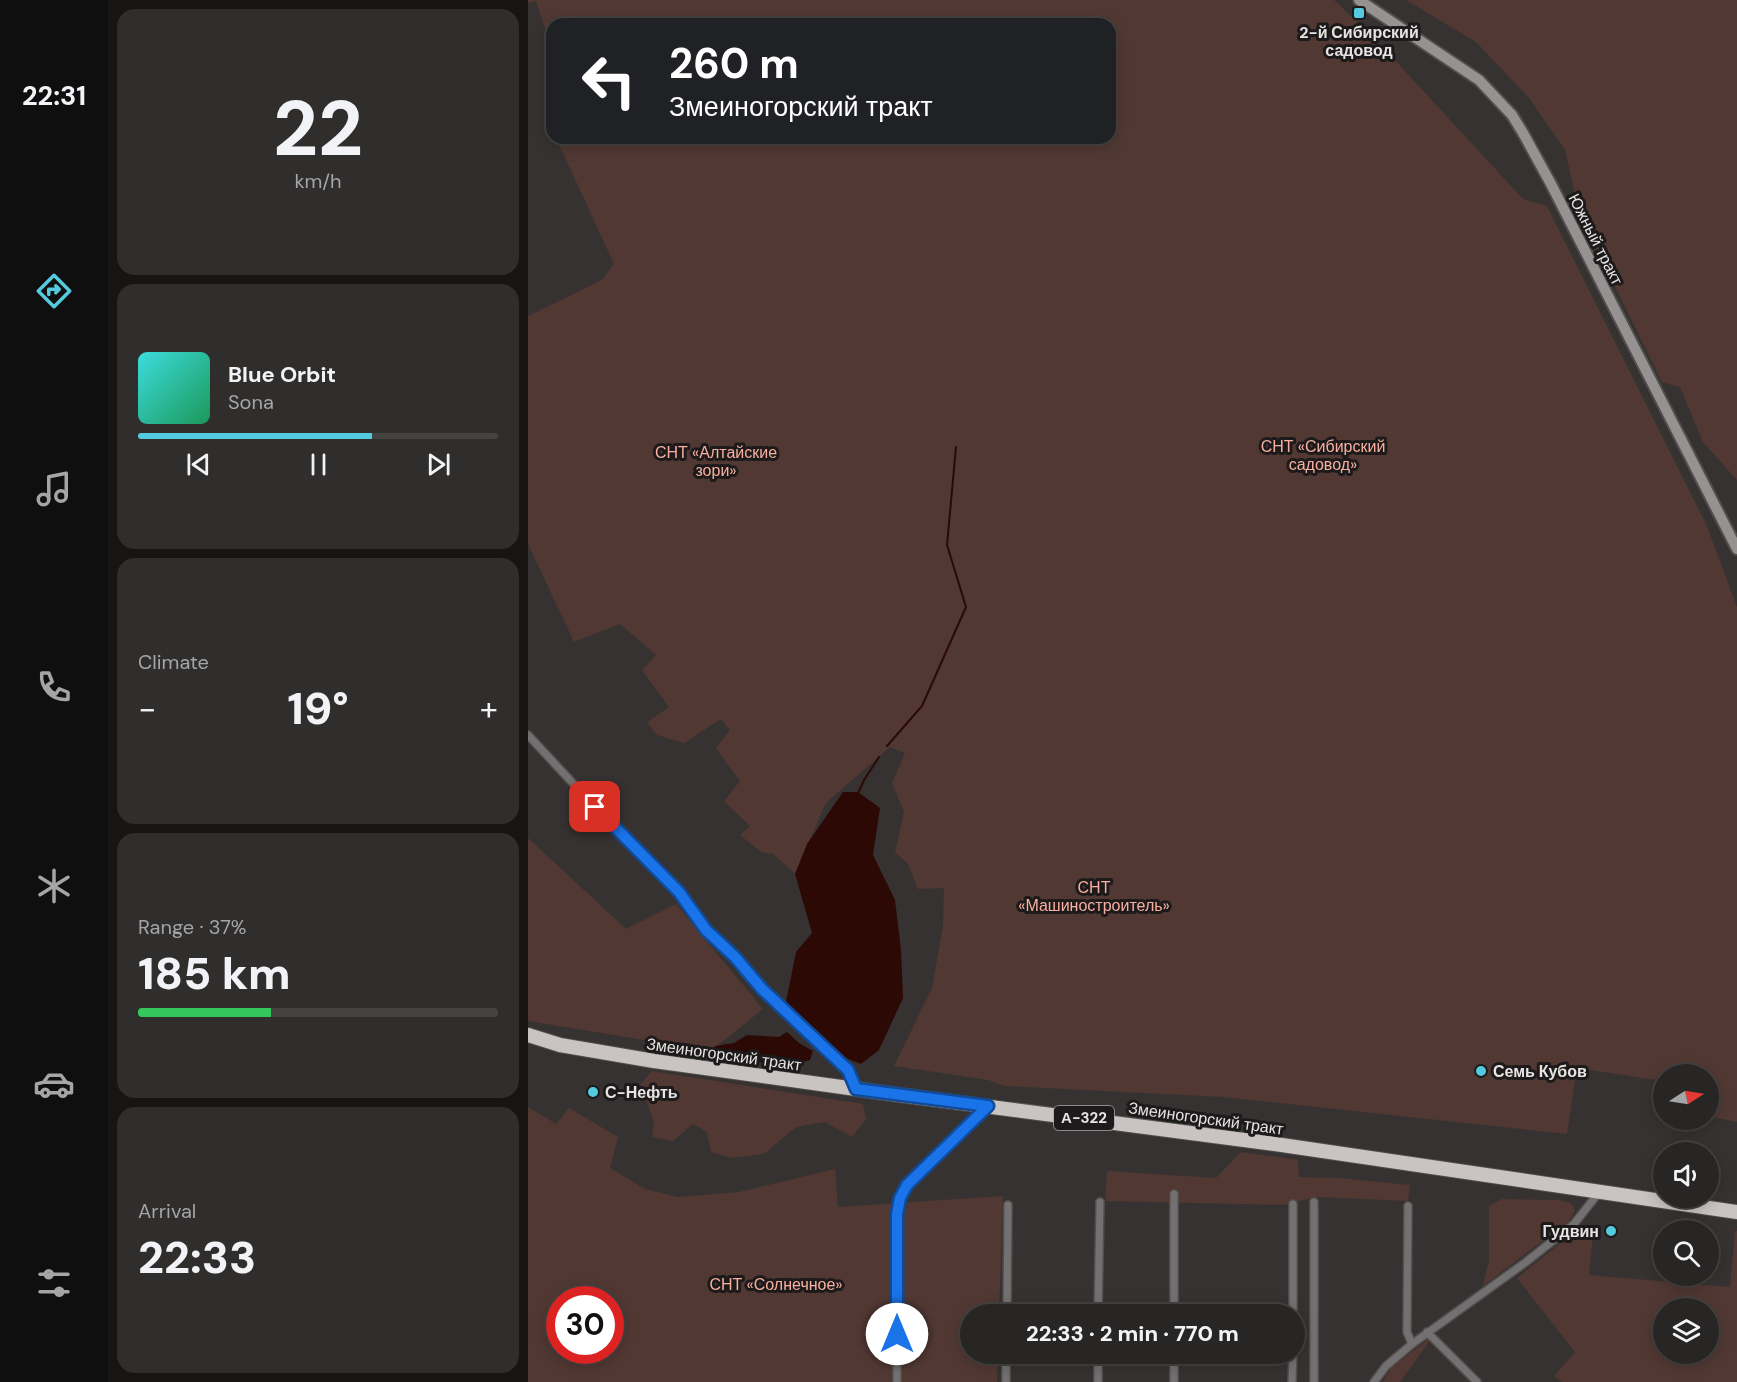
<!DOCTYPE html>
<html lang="en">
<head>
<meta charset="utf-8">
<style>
	body { margin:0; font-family:"DM Sans",sans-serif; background:#302e2d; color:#f1f3f6; height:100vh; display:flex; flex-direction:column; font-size:22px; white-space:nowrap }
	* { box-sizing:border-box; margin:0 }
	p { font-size:20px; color:#a5a5a7 }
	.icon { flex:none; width:33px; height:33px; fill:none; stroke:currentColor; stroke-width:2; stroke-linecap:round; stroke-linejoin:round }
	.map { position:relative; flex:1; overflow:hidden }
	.sheet { display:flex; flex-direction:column; gap:9px; padding:9px; background:#161514; width:420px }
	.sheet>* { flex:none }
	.guide { position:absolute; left:18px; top:18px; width:570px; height:126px; border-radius:18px; box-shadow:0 3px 15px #0003,0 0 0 2px #444342; background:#202124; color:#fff; overflow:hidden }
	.needle { width:39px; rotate:78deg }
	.fabs { position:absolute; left:1125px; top:1064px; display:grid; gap:12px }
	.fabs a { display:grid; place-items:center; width:66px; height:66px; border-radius:50%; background:#282625; box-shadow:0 3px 15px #0003,0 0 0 2px #444342; font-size:30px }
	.speed { position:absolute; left:18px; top:1286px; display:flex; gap:12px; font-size:30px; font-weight:700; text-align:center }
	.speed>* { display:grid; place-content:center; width:78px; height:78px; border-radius:50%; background:#282625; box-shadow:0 3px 15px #0003,0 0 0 2px #444342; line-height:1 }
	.speed .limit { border:9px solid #d22; background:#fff; color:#111 }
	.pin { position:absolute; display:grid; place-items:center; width:51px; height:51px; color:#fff; margin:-26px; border-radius:12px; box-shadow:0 3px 9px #0006 }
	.me { position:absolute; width:66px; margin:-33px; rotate:0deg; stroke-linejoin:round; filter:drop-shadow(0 0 4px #0008) }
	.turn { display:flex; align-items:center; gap:21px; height:126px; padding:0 24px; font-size:27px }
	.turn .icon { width:78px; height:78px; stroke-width:2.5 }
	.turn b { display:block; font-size:42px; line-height:51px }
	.big { font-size:45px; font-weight:800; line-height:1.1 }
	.sheet .card { flex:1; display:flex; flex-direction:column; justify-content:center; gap:9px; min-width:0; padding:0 21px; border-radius:18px; background:#302e2d }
	.sheet .dial { align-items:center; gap:0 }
	.dial b { font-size:78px; line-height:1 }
	.song { display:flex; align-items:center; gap:18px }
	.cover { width:72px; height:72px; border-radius:9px; background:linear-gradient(135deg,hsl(180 70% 55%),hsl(150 70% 35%)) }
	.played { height:6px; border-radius:3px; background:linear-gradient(90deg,#54cade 65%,#444342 65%) }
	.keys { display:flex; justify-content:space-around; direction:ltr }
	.heat { display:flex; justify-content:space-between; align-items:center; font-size:33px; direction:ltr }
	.charge { height:9px; border-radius:4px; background:linear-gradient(90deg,#34c759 37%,#444342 0) }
	.trip { position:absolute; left:432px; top:1304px; width:345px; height:60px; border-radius:30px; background:#282625; box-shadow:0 3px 15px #0003,0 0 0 2px #444342; font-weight:800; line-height:60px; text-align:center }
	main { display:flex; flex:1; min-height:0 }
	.tab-bar { display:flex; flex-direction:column; width:108px; justify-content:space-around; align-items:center; background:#100f0f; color:#a5a5a7 }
	.tab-bar .icon { width:42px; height:42px }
	.tab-bar .selected { color:#54cade }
	.tab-bar b { font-size:27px; color:#f1f3f6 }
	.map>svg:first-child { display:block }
	.green { fill:#513833; fill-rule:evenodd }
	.water { fill:#2c0904 }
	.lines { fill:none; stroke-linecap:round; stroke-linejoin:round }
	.stream { stroke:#2c0904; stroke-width:2 }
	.street-casing { stroke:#524e4d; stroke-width:10 }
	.secondary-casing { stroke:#524e4d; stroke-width:14 }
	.highway-casing { stroke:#524e4d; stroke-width:16 }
	.street { stroke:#727070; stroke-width:7 }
	.secondary { stroke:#969291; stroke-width:10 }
	.highway { stroke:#c9c4c2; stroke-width:14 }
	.route-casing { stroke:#114b97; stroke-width:15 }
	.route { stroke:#1a73e8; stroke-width:10 }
	.poi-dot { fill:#54cade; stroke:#1c1a1a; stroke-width:2 }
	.labels { text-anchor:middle; stroke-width:6; stroke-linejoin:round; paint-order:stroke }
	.shield { fill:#1c1a1a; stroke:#a9a7a6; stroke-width:1.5 }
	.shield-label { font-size:15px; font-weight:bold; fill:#e6e3e2 }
	.poi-label { font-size:16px; font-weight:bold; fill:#e6e3e2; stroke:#1c1a1a; text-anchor:start }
	.street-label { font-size:16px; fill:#e6e3e2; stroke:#1c1a1a }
	.park-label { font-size:16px; fill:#f8af9f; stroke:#1c1a1a }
</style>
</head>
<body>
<main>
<nav class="tab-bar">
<b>22:31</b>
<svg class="icon selected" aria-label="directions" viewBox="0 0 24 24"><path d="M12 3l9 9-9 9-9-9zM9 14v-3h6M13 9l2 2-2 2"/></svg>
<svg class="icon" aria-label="music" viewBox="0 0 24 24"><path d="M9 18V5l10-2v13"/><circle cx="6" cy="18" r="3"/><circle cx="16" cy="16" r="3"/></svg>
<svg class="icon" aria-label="phone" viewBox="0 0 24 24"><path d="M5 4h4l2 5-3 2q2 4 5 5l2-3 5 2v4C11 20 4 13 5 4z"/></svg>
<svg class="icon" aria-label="climate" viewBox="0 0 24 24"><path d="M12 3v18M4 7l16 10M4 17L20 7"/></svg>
<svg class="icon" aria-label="car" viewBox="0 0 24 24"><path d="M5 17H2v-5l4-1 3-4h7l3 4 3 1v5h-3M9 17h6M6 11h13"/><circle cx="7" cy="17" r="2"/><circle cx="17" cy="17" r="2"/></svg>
<svg class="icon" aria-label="filters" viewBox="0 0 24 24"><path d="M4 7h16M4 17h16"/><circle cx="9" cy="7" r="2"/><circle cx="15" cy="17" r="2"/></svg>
</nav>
<section class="sheet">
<div class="card dial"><b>22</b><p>km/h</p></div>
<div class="card">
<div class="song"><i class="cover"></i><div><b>Blue Orbit</b><p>Sona</p></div></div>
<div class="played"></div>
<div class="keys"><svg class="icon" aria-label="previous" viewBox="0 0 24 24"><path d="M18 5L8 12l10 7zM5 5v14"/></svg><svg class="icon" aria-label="pause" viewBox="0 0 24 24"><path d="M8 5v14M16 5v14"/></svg><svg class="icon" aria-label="next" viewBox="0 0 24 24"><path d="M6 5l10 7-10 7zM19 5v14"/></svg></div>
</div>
<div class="card"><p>Climate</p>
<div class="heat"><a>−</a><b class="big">19°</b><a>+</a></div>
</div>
<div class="card"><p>Range · 37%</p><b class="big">185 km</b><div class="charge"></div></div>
<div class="card"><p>Arrival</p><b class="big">22:33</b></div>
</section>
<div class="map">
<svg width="1209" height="1382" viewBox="0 0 1209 1382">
	<rect width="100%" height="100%" fill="#363231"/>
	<path class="green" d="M0,0H806L853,45L995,199L1019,206L1179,526L1209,607V1122L1181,1116L1180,1074H1136L1135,1081L1049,1068L1039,1134L695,1097L476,1086L460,1080L366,1066L404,988L415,926L416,888L390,889L380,864L367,852L376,812L364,783L377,753L362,747L298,803L267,874L245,854L233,852L212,835L222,826L196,801L212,781L188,748L202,730L193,719L156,743L129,735L119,722L141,707L114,670L128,655L92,624L46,642L0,544V316L74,280L86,264L28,138H582V24H24V49L8,1L0,3Z
		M878,0H1209V480L1175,442L1152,387L1134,382L1052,216L1037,150L1001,98L948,42Z
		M0,838L98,929L148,904L235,1009L183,1051L0,1021Z
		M124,1071L335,1104L338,1119L324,1137L297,1122L268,1127L236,1154L204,1158L183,1152L179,1132L165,1124L145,1141L124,1137L126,1121L112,1085Z
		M0,1107L28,1124L41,1108L90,1137L82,1168L117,1189L149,1197L211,1192L307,1169L310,1207L475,1196L471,1314H442V1353H470L469,1382H0ZM32,1299H82V1350H32Z
		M713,1152L770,1160L771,1177L811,1178L882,1185L880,1201L788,1197L756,1205L577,1201L579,1171L688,1178Z
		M974,1199L1031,1200L1043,1203L1047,1210L1042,1220L955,1286L961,1260V1206Z
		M1207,1231H1209V1382H1034L1026,1376L1047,1352L989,1278L1045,1233L1065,1235L1061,1275L1202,1287ZM1136,1308H1180V1353H1136Z
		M906,1335L872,1382H855L863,1368Z"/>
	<path class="water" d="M315,792H330L352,808L345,855L367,900L373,950L375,998L351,1050L333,1064L315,1057L283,1029L258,1002L268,952L284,933L267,874L279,844Z
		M259,1032L271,1043L285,1051L282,1060C251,1070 215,1059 185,1051L187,1046L206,1043L219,1035L251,1037Z"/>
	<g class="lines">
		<path class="stream" d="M359,746L394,706L438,607L419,545L428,447
			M329,796L336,780L351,757"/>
		<g class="street-casing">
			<path id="street" d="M0,735L80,821L151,892L179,930L207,957L234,989L320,1070L328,1088
				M880,1206L879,1332L884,1344
				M479,1314L480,1205
				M570,1314L572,1202
				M646,1314V1194
				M765,1314V1204
				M899,1332L949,1382
				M369,1382V1214L372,1198L379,1185L458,1108
				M478,1382V1353
				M570,1382V1353
				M646,1382V1353
				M764,1382L765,1353
				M786,1382V1202
				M846,1382L858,1366L884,1344L998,1262L1046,1224L1072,1191"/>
		</g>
		<g class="secondary-casing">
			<path id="secondary" d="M831,0L951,80L984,115L995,133L1023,184L1209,549"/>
		</g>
		<g class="highway-casing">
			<path id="highway" d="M0,1035L32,1045L126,1061L364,1094L747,1144L1209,1212"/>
		</g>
		<use href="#street" class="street"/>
		<use href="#secondary" class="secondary"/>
		<use href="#highway" class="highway"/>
	</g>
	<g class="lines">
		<g class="route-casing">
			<path id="route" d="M67,807L151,892L178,930L207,957L234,989L320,1070L328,1089L460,1106L379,1185L372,1198L369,1214V1334"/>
		</g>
		<use href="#route" class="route"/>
	</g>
	<g class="poi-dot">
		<rect x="825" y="7" width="12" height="12" rx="3"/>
		<circle cx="953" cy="1071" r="6"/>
		<circle cx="65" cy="1092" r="6"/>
		<circle cx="1083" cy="1231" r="6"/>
	</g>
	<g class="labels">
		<rect class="shield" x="526" y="1106" width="60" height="24" rx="4.5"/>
		<g class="shield-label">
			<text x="556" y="1123">А-322</text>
		</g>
		<g class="poi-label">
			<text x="831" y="38" text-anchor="middle">2-й Сибирский<tspan x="831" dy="18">садовод</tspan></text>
			<text x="965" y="1077">Семь Кубов</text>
			<text x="77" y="1098">С-Нефть</text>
			<text x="1071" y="1237" text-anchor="end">Гудвин</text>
		</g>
		<g class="street-label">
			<text transform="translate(1068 239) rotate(63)" y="6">Южный тракт</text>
			<text transform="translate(196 1054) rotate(8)" y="6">Змеиногорский тракт</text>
			<text transform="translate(678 1118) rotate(8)" y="6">Змеиногорский тракт</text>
		</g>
		<g class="park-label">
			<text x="795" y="452">СНТ «Сибирский<tspan x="795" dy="18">садовод»</tspan></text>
			<text x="188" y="458">СНТ «Алтайские<tspan x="188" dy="18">зори»</tspan></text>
			<text x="566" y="893">СНТ<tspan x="566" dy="18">«Машиностроитель»</tspan></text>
			<text x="248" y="1290">СНТ «Солнечное»</text>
		</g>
	</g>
</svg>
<div class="fabs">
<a><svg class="needle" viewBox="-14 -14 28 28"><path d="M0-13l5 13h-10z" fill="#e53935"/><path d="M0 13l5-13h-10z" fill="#a5a5a7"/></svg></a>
<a><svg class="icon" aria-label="sound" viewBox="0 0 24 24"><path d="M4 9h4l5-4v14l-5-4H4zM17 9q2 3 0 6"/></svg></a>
<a><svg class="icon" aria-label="search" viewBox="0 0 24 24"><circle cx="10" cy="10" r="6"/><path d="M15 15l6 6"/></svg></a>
<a><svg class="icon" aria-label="layers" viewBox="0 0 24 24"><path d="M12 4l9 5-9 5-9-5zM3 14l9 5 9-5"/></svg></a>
</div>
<div class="speed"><div class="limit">30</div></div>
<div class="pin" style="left:67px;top:807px;background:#d93025"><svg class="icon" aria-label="arrive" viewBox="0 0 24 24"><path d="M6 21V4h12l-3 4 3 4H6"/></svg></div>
<svg class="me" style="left:369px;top:1334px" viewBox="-20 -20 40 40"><circle r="19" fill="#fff"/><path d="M0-13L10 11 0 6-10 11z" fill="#1a73e8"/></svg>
<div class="trip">22:33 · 2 min · 770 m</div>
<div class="guide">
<div class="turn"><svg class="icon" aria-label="left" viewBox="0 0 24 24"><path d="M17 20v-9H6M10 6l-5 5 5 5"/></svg><div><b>260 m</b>Змеиногорский тракт</div></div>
</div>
</div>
</main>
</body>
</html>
